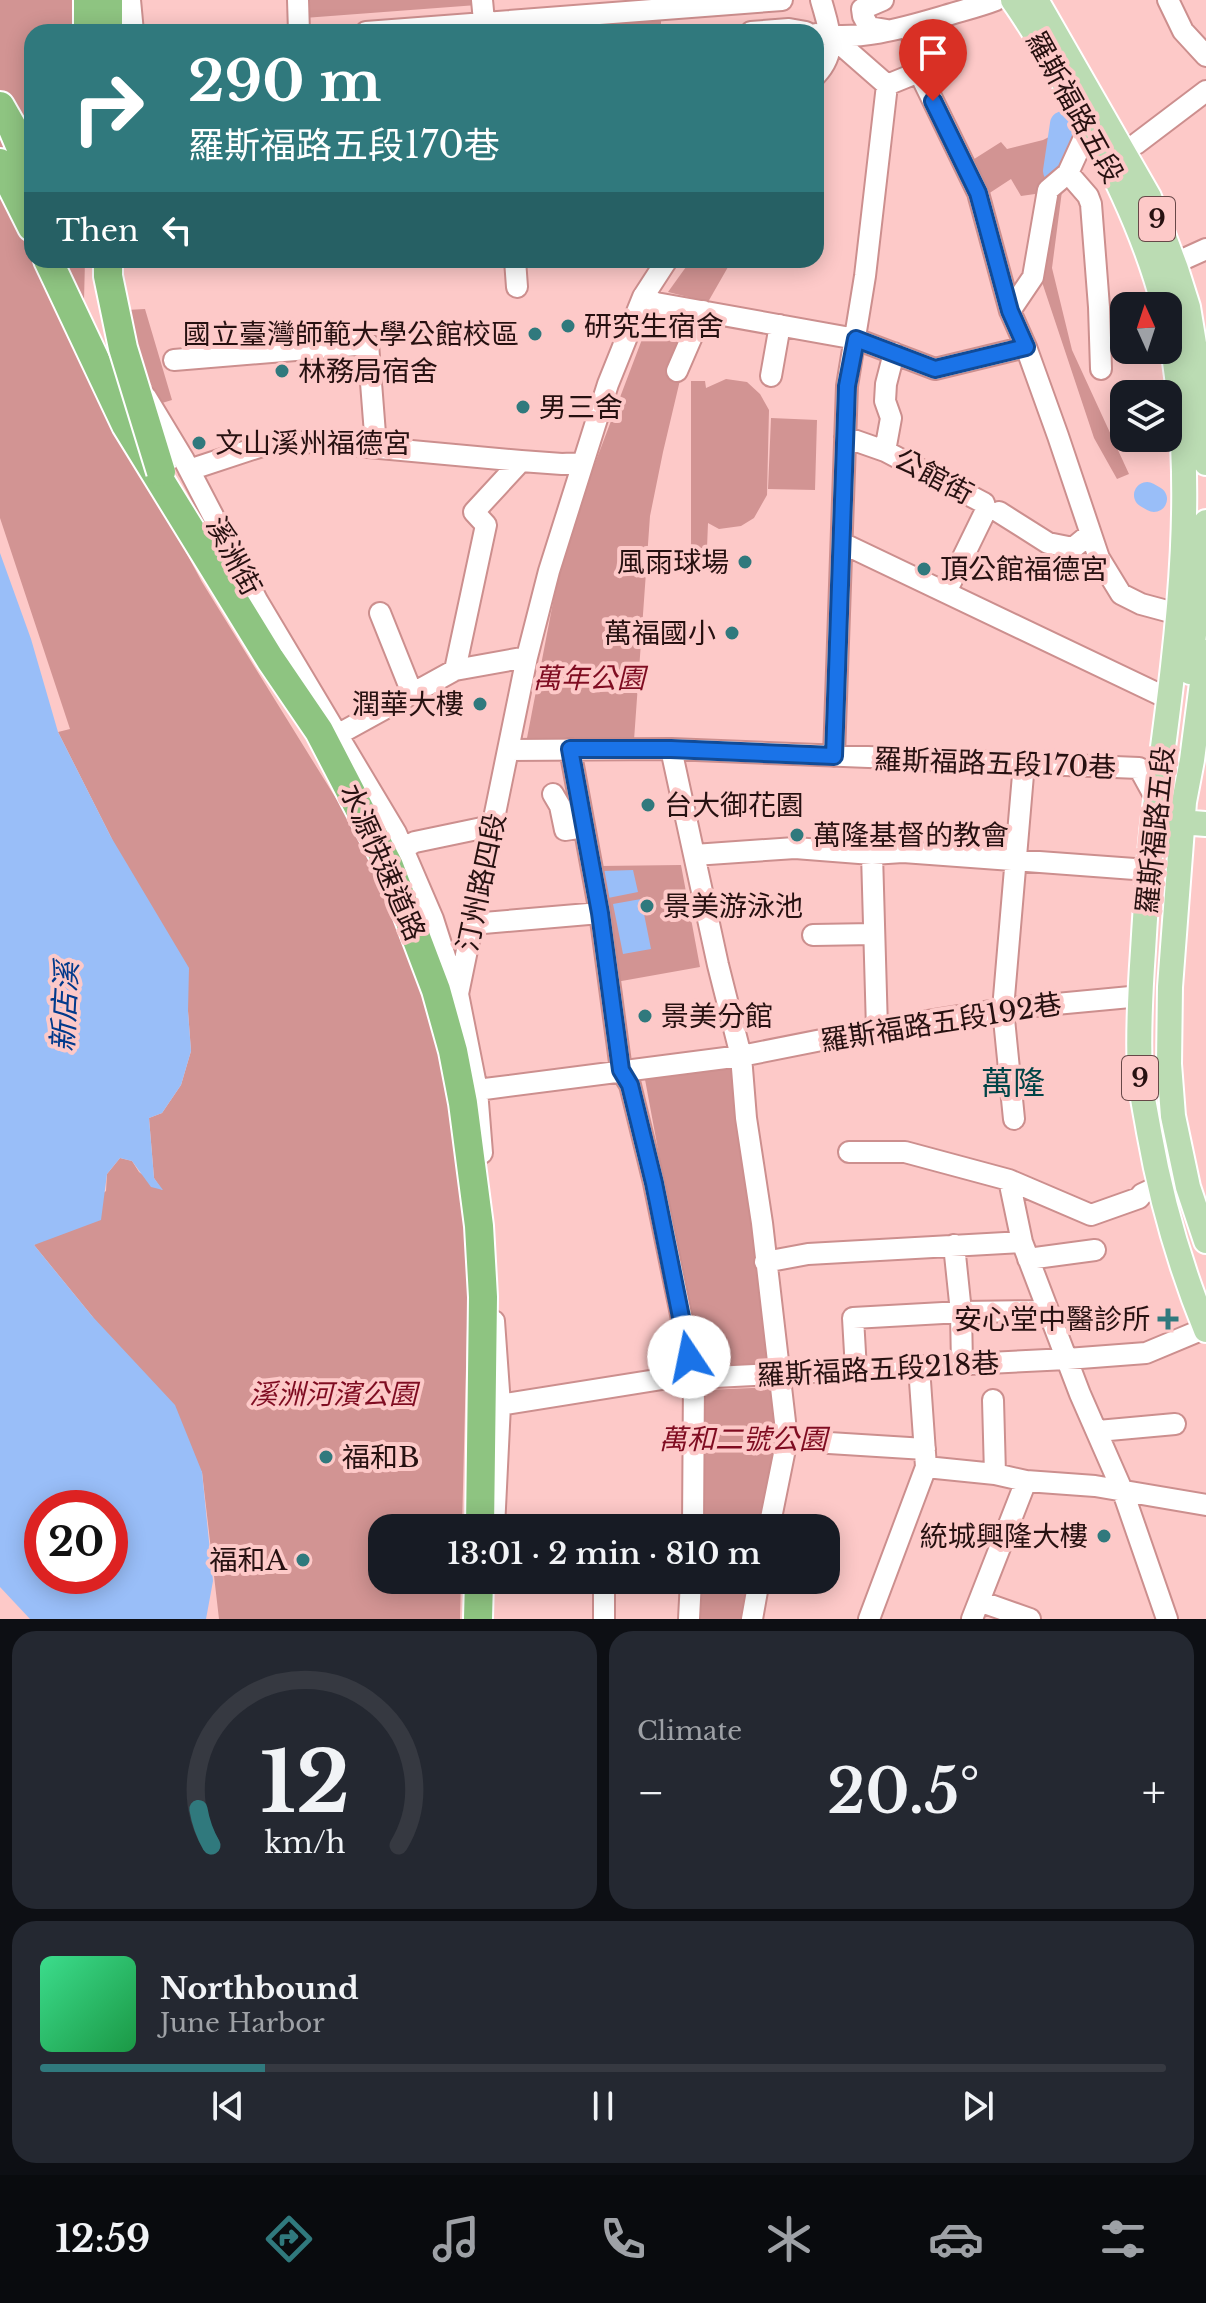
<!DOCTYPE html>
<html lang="en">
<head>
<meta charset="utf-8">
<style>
	body { margin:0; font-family:"Libre Baskerville","Noto Sans TC",serif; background:#242831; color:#f1f3f6; height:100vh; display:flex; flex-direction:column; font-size:30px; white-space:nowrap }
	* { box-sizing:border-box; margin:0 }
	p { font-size:26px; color:#9ea1a6 }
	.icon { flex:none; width:44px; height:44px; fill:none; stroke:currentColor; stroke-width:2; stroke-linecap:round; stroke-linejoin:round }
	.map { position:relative; height:1619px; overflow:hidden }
	.side { display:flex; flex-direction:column; gap:12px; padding:12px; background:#0d0f14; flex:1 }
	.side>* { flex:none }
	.top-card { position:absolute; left:24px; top:24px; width:800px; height:244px; border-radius:24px; box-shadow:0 4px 20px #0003; background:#30797d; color:#fff; overflow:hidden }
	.needle { width:52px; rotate:357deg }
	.tools { position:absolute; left:1110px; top:292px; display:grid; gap:16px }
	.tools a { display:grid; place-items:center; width:72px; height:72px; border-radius:16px; background:#171b24; box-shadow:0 4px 20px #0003; font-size:40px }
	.speed { position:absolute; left:24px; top:1490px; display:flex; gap:16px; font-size:40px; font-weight:700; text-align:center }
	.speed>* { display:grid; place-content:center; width:104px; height:104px; border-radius:50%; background:#171b24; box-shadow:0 4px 20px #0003; line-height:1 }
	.speed .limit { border:12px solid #d22; background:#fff; color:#111 }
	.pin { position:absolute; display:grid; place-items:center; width:68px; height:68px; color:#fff; margin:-82px -34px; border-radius:50% 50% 50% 0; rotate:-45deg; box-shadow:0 0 8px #0007 }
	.pin .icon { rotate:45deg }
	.me { position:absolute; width:88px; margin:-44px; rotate:349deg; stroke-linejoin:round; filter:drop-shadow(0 0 6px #0008) }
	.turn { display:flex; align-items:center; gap:28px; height:168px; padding:0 32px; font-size:36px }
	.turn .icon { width:104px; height:104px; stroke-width:2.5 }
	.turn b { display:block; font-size:56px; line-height:68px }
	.then { display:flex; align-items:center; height:76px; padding:0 32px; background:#0003; gap:16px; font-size:30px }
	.big { font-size:60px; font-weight:600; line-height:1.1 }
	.side .card { flex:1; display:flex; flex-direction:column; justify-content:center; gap:12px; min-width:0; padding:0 28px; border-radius:24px; background:#242831 }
	.side .dial { align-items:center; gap:0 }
	.dial svg { height:208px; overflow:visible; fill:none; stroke:#363941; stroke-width:7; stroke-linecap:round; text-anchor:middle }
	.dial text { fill:#f1f3f6; stroke:none }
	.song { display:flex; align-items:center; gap:24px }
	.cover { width:96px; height:96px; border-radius:12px; background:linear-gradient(135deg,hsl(150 70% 55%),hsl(140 70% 35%)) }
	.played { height:8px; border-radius:4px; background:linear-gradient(90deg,#30797d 20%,#363941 20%) }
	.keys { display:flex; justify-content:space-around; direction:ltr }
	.heat { display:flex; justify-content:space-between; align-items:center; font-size:44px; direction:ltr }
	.side .tiles { flex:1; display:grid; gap:12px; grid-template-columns:1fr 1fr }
	.card:last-child { grid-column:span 2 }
	.trip { position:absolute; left:368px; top:1514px; width:472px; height:80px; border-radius:24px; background:#171b24; box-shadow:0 4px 20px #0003; font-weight:600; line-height:80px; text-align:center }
	.menu { display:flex; height:128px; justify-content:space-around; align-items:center; background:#090b0e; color:#9ea1a6 }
	.menu .icon { width:56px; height:56px }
	.menu .selected { color:#30797d }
	.menu b { font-size:36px; color:#f1f3f6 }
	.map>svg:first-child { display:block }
	.green { fill:#d29493 }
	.water { fill:#99bef8; fill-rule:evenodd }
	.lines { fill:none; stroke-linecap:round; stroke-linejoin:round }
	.river { stroke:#99bef8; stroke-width:26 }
	.minor-casing { stroke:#cc8f8e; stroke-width:24 }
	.major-casing { stroke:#fff; stroke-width:28 }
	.highway-casing { stroke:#fff; stroke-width:32 }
	.minor { stroke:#fff; stroke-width:20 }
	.major { stroke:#bbdcb3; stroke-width:24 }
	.highway { stroke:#8ec481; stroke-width:28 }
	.highway-bridge-casing { stroke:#fff; stroke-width:32; stroke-linecap:butt }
	.highway-bridge { stroke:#8ec481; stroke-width:28 }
	.route-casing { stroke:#114b97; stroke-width:20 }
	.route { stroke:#1a73e8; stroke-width:14 }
	.poi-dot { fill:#30797d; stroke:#fdc9c8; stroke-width:3 }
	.labels { text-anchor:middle; stroke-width:8; stroke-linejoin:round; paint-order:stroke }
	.shield { fill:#fdc9c8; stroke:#674848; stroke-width:2 }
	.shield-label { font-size:26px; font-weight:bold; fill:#271111 }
	.street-label { font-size:28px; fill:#271111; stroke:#fdc9c8 }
	.poi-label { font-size:28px; fill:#271111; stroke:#fdc9c8; text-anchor:start }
	.park-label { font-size:28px; font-style:italic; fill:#7f0c21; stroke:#fdc9c8 }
	.water-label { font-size:30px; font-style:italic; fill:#023a8b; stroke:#fdc9c8 }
	.quarter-label { font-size:32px; fill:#004447; stroke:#fdc9c8 }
</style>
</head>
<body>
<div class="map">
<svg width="1206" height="1619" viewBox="0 0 1206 1619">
	<rect width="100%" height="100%" fill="#fdc9c8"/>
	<path class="green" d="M0,0H90L89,32H32V260H85L84,301L102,396L202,582L389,884L444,1060L469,1247L462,1528H382V1580H461L460,1619H219L202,1472L92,1316L34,1245L106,1191L107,1174L120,1158L132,1161L139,1172L162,1190L154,1178L149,1118L162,1113L181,1085L191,1051L188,1011L111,837L58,732L70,729L0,518Z
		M304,0H477V5L304,18Z
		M656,17L661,21V27L654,32H587V25Z
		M1051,136L1053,168L1058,175L1039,196L1035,194L1021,196L1011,179L985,196L971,161L1001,142L1007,149L1043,140Z
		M1062,191L1052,268L1072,350L1129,474L1117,479L1094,438L1040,276L1054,194Z
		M691,260H732L708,302L668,292Z
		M145,309L172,400L162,403L143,372L126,310Z
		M652,313L694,321L663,452L650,516L634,740L527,738L564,545Z
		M726,379L747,382L760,394L769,410L767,495L754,518L741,526L719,529L708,523L707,548H691V381H705L706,388Z
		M771,418L817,420L815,490L768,489Z
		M681,865L700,967L616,982L600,866Z
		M731,1063L776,1365L705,1368L697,1360L644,1074Z
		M778,1387L781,1441L765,1528H703L705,1390Z
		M700,1580H754L747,1619H698Z"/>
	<path class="water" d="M0,553L31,639L58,732L111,837L189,968L188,1011L191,1051L181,1085L162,1113L149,1118L154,1178L163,1190L151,1187L132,1161L120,1158L107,1174L101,1220L34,1245L92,1316L175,1405L202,1472L213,1581L206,1619H30L0,1587ZM110,1508V1576H42V1508Z
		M633,870L638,892L608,898L603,871Z
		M641,899L651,949L623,954L613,904Z"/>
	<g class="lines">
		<path class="river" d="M1056,171L1063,124
			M1147,495L1154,499"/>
		<g class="minor-casing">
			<path id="minor" d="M130,0L133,32
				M298,0L299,32
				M482,0L485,32
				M883,0L862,9L863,16L869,27L887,30
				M1168,0L1183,31L1206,56
				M910,26L919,72L978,193L1010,311L1026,347L1058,436L1099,558L1121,594L1141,604L1178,614
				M366,32L782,0
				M751,32L789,29L806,32
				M816,34C859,41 900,29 941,17C960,11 978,7 996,0
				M831,36L887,85L919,72
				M816,75C839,50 829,29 821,0
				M1136,144L1206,91
				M1068,173L1088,196L1091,204L1099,307L1101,369
				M1184,259L1206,249
				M515,260L517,287
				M643,297L656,303L856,339L935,369L1026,347
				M1010,311L1033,277L1048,190L1068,173L1089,127
				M174,360L368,344L375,434L371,446
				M677,371L703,311
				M771,376L780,325
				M146,397L184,460L258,602L396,833L433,919L456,991
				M845,437L885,451L984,503L986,510L946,592
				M885,451L891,418L885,401L886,384L894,353
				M189,470L259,447L281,443L314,442L521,461L562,464L582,463
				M999,512L1048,543L1073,548L1090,534
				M842,543L1169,699
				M380,613L412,693
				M455,670L486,525L474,512L521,461
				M337,735L455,670L527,657
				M570,749L600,913L621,1070L630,1085L654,1183L694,1378L693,1528
				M671,749L718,965L741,1056L746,1118L762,1223L787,1439L769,1528
				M508,750L671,749L1139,768L1156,799
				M834,756L847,386L865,276L887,85
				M553,794L560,806L565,830L584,827
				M403,848L415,842L482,828L492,830
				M872,854L877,1029
				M694,855L795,848L872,854L903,852L1148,870
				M472,924L600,913
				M813,935L874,934
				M477,1090L741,1056L877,1029L1003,1009L1141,996
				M1014,1119L1003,1009L1024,763
				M849,1152H905L1009,1180L1091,1215L1139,1198L1142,1194L1159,1186
				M482,1153L477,1090L458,994L527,657L549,571L608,384L643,297L667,260
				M1009,1180L1022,1242L1080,1394L1123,1492L1167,1619
				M954,1245L961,1312L962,1365
				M1028,1259L1095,1250
				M765,1262L808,1254L1022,1242
				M856,1370L853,1318L961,1312L1048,1311
				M993,1400L995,1474
				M500,1405L681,1376L694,1378L1067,1359L1146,1353L1206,1328
				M1098,1431L1175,1424
				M829,1443L925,1449
				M926,1467L995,1474L1026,1481L1095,1486L1206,1505
				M494,1528L500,1405L494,1321
				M604,1592V1619
				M979,1601L1030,1619
				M689,1619L691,1580
				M752,1619L759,1580
				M869,1619L926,1467L919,1367
				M972,1619L1026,1481"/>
		</g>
		<g class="major-casing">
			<path id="major" d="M1013,0C1033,28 1050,58 1068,89C1107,157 1144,229 1164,306
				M1036,0L1149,197L1176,269L1188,307L1201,386L1205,427L1206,463
				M1168,323C1201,480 1177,642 1156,800C1149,850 1146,900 1143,951C1140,993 1138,1036 1140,1078C1142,1096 1146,1114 1149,1132C1161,1200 1180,1266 1206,1330
				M1206,652L1192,760L1184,802L1170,987L1169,1064L1173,1116L1188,1187L1206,1241
				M1190,672L1206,522
				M1168,821L1206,824"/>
		</g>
		<g class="highway-casing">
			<path id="highway" d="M88,0V32
				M108,0V32
				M0,106L12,127L32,174
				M0,163L32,227
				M48,260L126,425L270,659L319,731L389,866L436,990L453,1051L463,1103L479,1226L483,1297L480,1528
				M478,1619L479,1580"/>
		</g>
		<use href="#minor" class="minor"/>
		<use href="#major" class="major"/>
		<use href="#highway" class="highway"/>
		<g class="highway-bridge-casing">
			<path id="highway-bridge" d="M108,260V276L123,348L161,472"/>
		</g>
		<use href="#highway-bridge" class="highway-bridge"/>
	</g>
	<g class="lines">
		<g class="route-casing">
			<path id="route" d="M689,1357L654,1183L630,1085L621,1070L600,913L570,749H671L834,756L847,386L856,339L935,369L1026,347L1010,311L978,193L933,101"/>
		</g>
		<use href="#route" class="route"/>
	</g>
	<g class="poi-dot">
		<circle cx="568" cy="326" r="8"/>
		<circle cx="535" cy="334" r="8"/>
		<circle cx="282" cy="371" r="8"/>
		<circle cx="523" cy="407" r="8"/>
		<circle cx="199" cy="443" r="8"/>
		<circle cx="745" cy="562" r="8"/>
		<circle cx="924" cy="569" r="8"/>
		<circle cx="732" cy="633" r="8"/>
		<circle cx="480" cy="704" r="8"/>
		<circle cx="648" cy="805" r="8"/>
		<circle cx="797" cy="835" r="8"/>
		<circle cx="647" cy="906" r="8"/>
		<circle cx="645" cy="1016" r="8"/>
		<path d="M1164 1307h8v8h8v8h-8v8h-8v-8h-8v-8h8z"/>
		<circle cx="326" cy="1457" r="8"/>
		<circle cx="1104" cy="1536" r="8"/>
		<circle cx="303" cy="1560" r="8"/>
	</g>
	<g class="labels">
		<g class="shield">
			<rect x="1139" y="197" width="36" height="44" rx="6"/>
			<rect x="1122" y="1056" width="36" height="44" rx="6"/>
		</g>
		<g class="shield-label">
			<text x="1157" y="228">9</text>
			<text x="1140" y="1087">9</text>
		</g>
		<g class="street-label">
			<text transform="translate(1075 107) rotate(61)" y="10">羅斯福路五段</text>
			<text transform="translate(934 476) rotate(28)" y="10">公館街</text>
			<text transform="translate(234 556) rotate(62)" y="10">溪洲街</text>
			<text transform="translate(995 763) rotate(2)" y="10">羅斯福路五段170巷</text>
			<text transform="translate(1155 830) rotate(-84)" y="10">羅斯福路五段</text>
			<text transform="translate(383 862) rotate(66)" y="10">水源快速道路</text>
			<text transform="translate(481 882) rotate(-78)" y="10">汀州路四段</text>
			<text transform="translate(941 1022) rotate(-9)" y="10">羅斯福路五段192巷</text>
			<text transform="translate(878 1369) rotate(-3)" y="10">羅斯福路五段218巷</text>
		</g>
		<g class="poi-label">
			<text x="584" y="336">研究生宿舍</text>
			<text x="519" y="344" text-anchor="end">國立臺灣師範大學公館校區</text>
			<text x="298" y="381">林務局宿舍</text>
			<text x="539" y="417">男三舍</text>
			<text x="215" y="453">文山溪州福德宮</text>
			<text x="729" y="572" text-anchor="end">風雨球場</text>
			<text x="940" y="579">頂公館福德宮</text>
			<text x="716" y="643" text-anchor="end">萬福國小</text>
			<text x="464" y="714" text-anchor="end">潤華大樓</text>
			<text x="664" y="815">台大御花園</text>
			<text x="813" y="845">萬隆基督的教會</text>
			<text x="663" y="916">景美游泳池</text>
			<text x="661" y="1026">景美分館</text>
			<text x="1150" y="1329" text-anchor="end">安心堂中醫診所</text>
			<text x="342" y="1467">福和B</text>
			<text x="1088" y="1546" text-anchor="end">統城興隆大樓</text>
			<text x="287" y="1570" text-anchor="end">福和A</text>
		</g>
		<g class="park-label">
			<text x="589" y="688">萬年公園</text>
			<text x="333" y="1404">溪洲河濱公園</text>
			<text x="743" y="1449">萬和二號公園</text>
		</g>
		<g class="water-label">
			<text transform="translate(65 1007) rotate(-87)" y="10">新店溪</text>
		</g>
		<g class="quarter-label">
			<text x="1013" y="1094">萬隆</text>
		</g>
	</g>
</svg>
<div class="tools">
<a><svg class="needle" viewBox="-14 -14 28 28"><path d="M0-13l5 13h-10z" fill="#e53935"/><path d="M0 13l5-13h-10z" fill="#9ea1a6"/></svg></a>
<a><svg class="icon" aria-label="layers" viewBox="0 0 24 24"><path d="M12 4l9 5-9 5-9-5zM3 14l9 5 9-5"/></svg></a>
</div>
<div class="speed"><div class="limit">20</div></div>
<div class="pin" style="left:933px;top:101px;background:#d93025"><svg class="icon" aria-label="arrive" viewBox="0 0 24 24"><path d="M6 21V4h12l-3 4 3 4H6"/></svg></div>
<svg class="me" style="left:689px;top:1357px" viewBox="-20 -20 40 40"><circle r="19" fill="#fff"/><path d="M0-13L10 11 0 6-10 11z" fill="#1a73e8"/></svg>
<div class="trip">13:01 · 2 min · 810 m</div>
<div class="top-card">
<div class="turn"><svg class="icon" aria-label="right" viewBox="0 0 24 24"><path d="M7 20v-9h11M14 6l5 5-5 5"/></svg><div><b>290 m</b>羅斯福路五段170巷</div></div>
<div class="then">Then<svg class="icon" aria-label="left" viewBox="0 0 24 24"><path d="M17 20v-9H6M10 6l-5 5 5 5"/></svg></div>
</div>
</div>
<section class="side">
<div class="tiles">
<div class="card dial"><svg viewBox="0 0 100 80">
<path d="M14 69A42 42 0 1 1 86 69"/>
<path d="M14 69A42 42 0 0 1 9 55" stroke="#30797d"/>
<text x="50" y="56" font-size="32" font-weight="700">12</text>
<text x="50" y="72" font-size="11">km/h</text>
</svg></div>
<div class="card"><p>Climate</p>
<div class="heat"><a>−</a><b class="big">20.5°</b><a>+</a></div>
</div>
<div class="card">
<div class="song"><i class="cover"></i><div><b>Northbound</b><p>June Harbor</p></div></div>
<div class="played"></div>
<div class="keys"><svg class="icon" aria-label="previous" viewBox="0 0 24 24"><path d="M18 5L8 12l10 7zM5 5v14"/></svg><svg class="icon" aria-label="pause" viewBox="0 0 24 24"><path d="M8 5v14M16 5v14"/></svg><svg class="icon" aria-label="next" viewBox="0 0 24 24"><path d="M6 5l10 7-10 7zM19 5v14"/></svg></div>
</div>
</div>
</section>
<nav class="menu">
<b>12:59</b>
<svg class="icon selected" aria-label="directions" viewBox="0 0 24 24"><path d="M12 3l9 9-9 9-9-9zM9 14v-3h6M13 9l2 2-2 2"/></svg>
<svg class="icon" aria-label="music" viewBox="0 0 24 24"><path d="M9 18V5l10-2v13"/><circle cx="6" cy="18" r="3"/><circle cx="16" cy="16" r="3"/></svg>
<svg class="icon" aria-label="phone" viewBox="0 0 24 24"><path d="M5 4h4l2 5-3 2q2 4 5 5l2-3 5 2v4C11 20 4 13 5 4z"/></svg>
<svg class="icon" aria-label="climate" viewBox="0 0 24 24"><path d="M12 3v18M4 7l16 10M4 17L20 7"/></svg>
<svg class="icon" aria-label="car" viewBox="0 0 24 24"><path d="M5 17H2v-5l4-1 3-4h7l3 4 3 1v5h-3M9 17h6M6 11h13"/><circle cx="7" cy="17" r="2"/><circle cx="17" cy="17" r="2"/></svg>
<svg class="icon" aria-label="filters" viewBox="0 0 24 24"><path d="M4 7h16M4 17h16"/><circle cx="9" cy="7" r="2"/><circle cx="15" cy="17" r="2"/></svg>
</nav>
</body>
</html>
